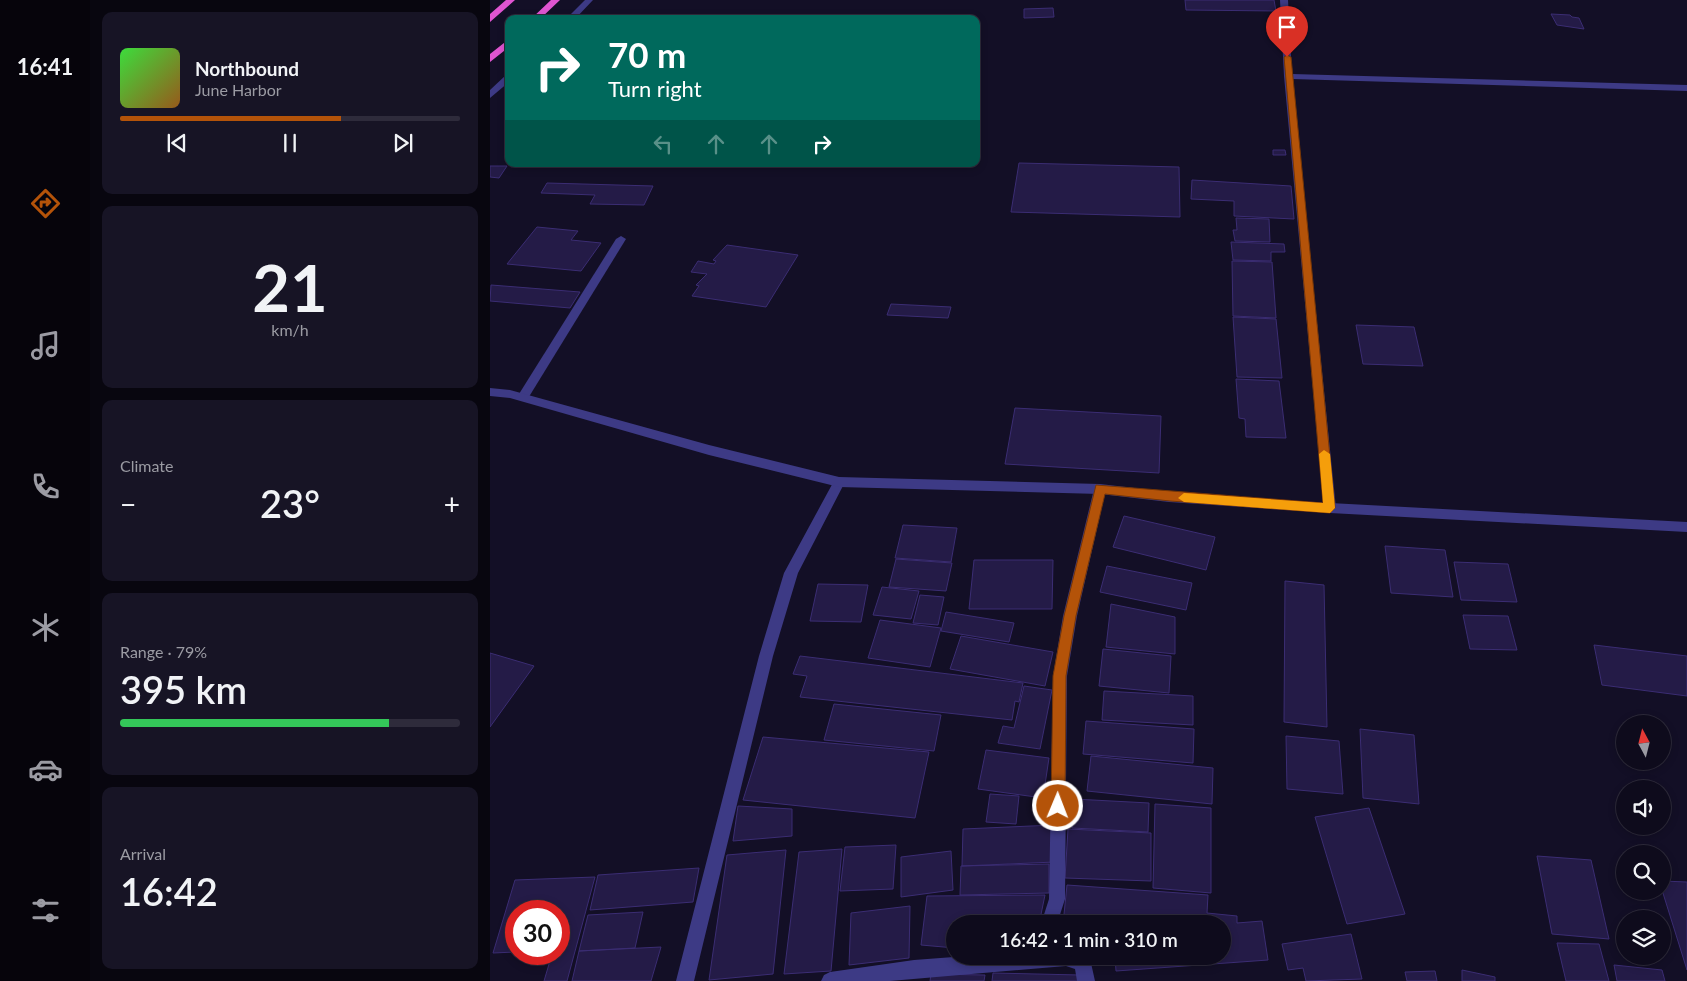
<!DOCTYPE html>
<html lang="en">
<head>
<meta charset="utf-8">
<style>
	body { margin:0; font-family:Lato,sans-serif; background:#171425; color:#f1f3f6; height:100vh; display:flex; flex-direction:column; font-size:19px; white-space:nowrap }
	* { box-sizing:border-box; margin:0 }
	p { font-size:16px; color:#9b9ba3 }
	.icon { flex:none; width:28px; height:28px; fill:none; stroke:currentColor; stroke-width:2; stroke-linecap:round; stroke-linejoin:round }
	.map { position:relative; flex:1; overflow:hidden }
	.panel { display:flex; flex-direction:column; gap:12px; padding:12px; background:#08060f; width:400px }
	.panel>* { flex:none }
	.banner { position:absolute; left:15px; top:15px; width:475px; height:152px; border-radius:10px; box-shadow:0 2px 8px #0003,0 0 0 1px #2e2b3b; background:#00695c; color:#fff; overflow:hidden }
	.needle { width:32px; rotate:353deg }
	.controls { position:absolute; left:1126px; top:715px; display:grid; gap:10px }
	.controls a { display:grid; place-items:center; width:55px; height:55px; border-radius:50%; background:#0e0b1c; box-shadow:0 2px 8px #0003,0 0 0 1px #2e2b3b; font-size:25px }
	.speed { position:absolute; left:15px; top:900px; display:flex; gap:10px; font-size:25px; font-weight:700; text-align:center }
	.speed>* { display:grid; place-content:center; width:65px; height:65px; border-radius:50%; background:#0e0b1c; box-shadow:0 2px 8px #0003,0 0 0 1px #2e2b3b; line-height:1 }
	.speed .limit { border:8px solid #d22; background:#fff; color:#111 }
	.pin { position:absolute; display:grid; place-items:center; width:42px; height:42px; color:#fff; margin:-51px -21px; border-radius:50% 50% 50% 0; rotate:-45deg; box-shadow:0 0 5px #0007 }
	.pin .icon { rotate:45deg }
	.me { position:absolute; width:55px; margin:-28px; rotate:1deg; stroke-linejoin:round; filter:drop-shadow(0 0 4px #0008) }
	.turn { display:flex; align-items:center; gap:18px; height:105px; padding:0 20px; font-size:22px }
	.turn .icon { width:65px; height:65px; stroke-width:2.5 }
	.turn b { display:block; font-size:35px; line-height:42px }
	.lanes { display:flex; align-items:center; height:48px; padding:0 20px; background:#0003; justify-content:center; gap:25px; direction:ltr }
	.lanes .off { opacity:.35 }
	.big { font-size:38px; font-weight:600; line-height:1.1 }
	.panel .tile { flex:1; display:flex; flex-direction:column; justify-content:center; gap:8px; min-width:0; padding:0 18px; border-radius:10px; background:#171425 }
	.panel .dial { align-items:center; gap:0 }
	.dial b { font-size:65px; line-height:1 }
	.song { display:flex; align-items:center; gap:15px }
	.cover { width:60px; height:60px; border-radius:8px; background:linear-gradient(135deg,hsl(120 70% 55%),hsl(30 70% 35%)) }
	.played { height:5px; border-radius:2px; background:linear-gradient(90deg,#b45309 65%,#2e2b3b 65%) }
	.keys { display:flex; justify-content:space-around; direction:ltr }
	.heat { display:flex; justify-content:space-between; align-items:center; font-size:28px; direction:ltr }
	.charge { height:8px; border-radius:4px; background:linear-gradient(90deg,#34c759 79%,#2e2b3b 0) }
	.trip { position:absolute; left:456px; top:915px; width:285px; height:50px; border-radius:25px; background:#0e0b1c; box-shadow:0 2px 8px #0003,0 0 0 1px #2e2b3b; font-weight:600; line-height:50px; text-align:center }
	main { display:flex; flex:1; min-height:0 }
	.dock { display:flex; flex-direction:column; width:90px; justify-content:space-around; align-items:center; background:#06040b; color:#9b9ba3 }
	.dock .icon { width:35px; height:35px }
	.dock .selected { color:#b45309 }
	.dock b { font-size:22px; color:#f1f3f6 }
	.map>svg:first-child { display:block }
	.building { fill:#241b47; stroke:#3b2d73 }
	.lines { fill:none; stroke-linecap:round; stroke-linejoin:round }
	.service { fill:#3d3a85; fill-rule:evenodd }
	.minor { fill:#3d3a85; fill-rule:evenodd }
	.tertiary { fill:#3d3a85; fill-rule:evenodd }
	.trunk { fill:#e055d1; fill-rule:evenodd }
	.route { fill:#b45309; stroke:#753606 }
	.slow { fill:#f59e0b }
</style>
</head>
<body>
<main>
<nav class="dock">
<b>16:41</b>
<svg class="icon selected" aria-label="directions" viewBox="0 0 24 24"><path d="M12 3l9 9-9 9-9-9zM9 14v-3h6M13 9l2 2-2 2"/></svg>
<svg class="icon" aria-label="music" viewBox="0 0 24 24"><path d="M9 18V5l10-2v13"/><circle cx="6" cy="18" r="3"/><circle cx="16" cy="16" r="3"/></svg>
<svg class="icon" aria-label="phone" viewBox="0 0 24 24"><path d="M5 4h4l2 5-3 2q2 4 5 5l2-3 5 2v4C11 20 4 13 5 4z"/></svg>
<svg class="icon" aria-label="climate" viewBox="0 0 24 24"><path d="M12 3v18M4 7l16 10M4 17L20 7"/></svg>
<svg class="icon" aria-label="car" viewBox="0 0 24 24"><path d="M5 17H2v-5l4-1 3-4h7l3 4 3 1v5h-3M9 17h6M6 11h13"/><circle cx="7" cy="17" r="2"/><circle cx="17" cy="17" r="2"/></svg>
<svg class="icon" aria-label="filters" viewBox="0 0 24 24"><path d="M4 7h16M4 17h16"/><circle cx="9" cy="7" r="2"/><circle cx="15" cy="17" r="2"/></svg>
</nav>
<section class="panel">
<div class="tile">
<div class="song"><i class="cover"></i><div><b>Northbound</b><p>June Harbor</p></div></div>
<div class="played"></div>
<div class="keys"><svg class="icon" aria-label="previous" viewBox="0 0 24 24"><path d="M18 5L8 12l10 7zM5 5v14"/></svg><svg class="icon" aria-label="pause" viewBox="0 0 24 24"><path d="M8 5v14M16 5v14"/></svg><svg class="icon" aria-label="next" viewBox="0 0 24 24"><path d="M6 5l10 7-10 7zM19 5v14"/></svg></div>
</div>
<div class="tile dial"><b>21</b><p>km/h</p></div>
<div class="tile"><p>Climate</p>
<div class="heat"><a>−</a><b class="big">23°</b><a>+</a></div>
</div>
<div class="tile"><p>Range · 79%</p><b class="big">395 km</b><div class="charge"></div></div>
<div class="tile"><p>Arrival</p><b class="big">16:42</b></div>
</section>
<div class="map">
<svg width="1197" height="981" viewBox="0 0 1197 981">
	<rect width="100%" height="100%" fill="#130f26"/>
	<path class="building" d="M695,0H784L786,11L696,10Z
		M563,8L564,17L534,18V9Z
		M1061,14L1080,15L1082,17L1089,18L1094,29L1067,25Z
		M783,150H795L796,155H783Z
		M529,163L689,167L690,217L521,212Z
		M0,166H17L9,178L0,177Z
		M702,180L801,186L804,219L744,216V201L701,199Z
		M57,183L163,186L154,205L100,204L105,195L51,193Z
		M746,218L779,219L780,242L745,241L743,230H747Z
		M47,227L88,231L81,240L111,243L91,271L17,264Z
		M741,242L794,244L795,252H781V261L743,260Z
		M237,245L308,255L276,307L202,296L209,286L206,285L217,274L201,272L208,261L224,264L226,261L223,260Z
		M742,261L782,262L786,318L743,316Z
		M1,285L90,292L80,308L0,301Z
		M401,304L461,307L458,318L397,315Z
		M743,317L786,319L792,378L747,377Z
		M866,325L924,327L933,366L873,364Z
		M746,379L789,381L796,438L756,437L755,419L749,418Z
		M525,408L671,416L669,473L515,464Z
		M634,516L725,537L716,570L623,547Z
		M413,525L467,528L461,562L405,558Z
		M895,546L955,550L963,597L901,593Z
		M406,559L462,563L456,591L399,587Z
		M484,560H563L562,609H479Z
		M964,562L1018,564L1027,602L971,600Z
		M617,566L702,583L696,610L610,592Z
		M795,581L834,585L837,727L794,722Z
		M328,584L378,585L371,622L320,621Z
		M392,587L429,591L421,619L383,615Z
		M430,595L454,597L448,625L423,623Z
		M621,604L685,617V654L616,647Z
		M456,612L524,623L519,642L451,631Z
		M973,615L1018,616L1027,650L980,649Z
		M390,620L451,628L440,667L378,658Z
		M471,636L563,652L555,686L460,669Z
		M1104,645L1197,656V696L1112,685Z
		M613,649L681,656L679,693L609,686Z
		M0,653L44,666L0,727Z
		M310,656L533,683L529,702L525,701L522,720L310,697L317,676L303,674Z
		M534,686L562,690L550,749L508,743L513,726L524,728Z
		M614,691L703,696V725L612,720Z
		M344,704L451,715L444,751L334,740Z
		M596,721L704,729L703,763L593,754Z
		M870,729L924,735L929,804L873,798Z
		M796,736L849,741L853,794L797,789Z
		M273,737L439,752L425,818L253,800Z
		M496,750L559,758L553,798L488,789Z
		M601,756L723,768L722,804L597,791Z
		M500,794L529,796L526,824L496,822Z
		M584,799L659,803L658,832L582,828Z
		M665,804L721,808V893L663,888Z
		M248,806L302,809V836L243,841Z
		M879,808L915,914L857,924L825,817Z
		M564,825L565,862L472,866L473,829Z
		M578,829L661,833V881L575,878Z
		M406,845L403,889L350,891L355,847Z
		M352,849L341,971L294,974L309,852Z
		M296,850L283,974L219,980L237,855Z
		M461,851L463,890L411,897V857Z
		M1047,856L1101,860L1119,939L1062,934Z
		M559,864V893L470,895L471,866Z
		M209,868L203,902L100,910L108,875Z
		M105,877L77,981H54L62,954H69V911H26V952L3,953L25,880Z
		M1172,881L1197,882V970L1172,890Z
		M577,885L718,895L717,913L747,916V923L772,921L778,960L626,971L625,956H732V924H573Z
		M555,895L549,924H465V948L431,945L437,896Z
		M420,906L419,958L359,965L361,913Z
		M153,912L145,948L89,951L98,915Z
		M861,934L872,979L816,981L813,968L798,970L792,944Z
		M1067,943L1109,944L1119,981H1076Z
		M171,947L161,981H82L89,951Z
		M1124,965L1172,970L1175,981H1127Z
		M972,970L1005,977V981H972Z
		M945,971L947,981H917L915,972Z
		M503,973L590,975V981H502Z
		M441,974L495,975L494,981H440Z"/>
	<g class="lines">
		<path class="service" d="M131,236L136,239L37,400H29L28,397L29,394L126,239Z"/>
		<path class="minor" d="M790,0H798L802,74L1197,85V91L802,79L846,508L844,512H836L834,508L794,76Z
			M349,477L353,479L355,482L308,573L283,656L204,981H186L269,656L294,573L345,479Z
			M610,484L614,486L616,489L587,616L577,676L575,899L567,924H551L559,899L563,676L573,616L604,489L606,486Z
			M477,956H596L601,963L605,981H587L585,969L576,966L400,981H331L334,975L340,972L424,960Z"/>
		<path class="tertiary" d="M95,0H103L85,19H76Z
			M16,75H19V82L0,98V90Z
			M0,388L20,390L219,445L349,477L610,484L679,492L840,503L1197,522V532L840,513L679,502L610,494L349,487L219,455L20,398L0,396Z"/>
		<path class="trunk" d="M16,0H25L0,22V14Z
			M61,0H70L50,19H41Z
			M19,39V47L0,62V54Z"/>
	</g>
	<path class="route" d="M797,55L801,57L845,508L840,513L680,501L615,494L586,616L576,676L575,806L573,811L568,813L563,811L561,806L563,676L574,616L606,485L833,503L794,57Z"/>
	<path class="slow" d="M834,450L840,454L845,508L840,513L694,502L688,498L694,493L833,503L829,454Z"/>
</svg>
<div class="controls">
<a><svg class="needle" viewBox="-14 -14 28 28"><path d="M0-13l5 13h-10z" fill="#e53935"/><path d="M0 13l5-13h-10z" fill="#9b9ba3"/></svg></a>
<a><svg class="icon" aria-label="sound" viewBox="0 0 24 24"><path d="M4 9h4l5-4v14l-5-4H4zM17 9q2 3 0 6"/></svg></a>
<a><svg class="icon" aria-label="search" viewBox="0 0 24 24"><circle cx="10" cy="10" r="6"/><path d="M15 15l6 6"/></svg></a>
<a><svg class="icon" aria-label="layers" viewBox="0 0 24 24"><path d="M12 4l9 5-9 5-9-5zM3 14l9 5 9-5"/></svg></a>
</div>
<div class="speed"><div class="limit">30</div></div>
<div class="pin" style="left:797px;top:57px;background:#d93025"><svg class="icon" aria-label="arrive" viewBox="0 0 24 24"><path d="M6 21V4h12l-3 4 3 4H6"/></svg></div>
<svg class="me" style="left:568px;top:806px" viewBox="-20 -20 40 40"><circle r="17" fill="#b45309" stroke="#fff" stroke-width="3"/><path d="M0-11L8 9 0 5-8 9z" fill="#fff"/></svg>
<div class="trip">16:42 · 1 min · 310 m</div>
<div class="banner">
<div class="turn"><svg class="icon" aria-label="right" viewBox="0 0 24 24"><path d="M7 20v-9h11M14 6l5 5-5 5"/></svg><div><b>70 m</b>Turn right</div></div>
<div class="lanes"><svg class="icon off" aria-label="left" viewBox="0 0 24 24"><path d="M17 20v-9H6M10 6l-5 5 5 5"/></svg><svg class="icon off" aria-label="ahead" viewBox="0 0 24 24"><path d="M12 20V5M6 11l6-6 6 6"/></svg><svg class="icon off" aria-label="ahead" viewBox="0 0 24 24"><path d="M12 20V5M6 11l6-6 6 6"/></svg><svg class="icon" aria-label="right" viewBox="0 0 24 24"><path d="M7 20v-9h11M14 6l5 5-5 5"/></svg></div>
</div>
</div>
</main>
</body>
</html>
